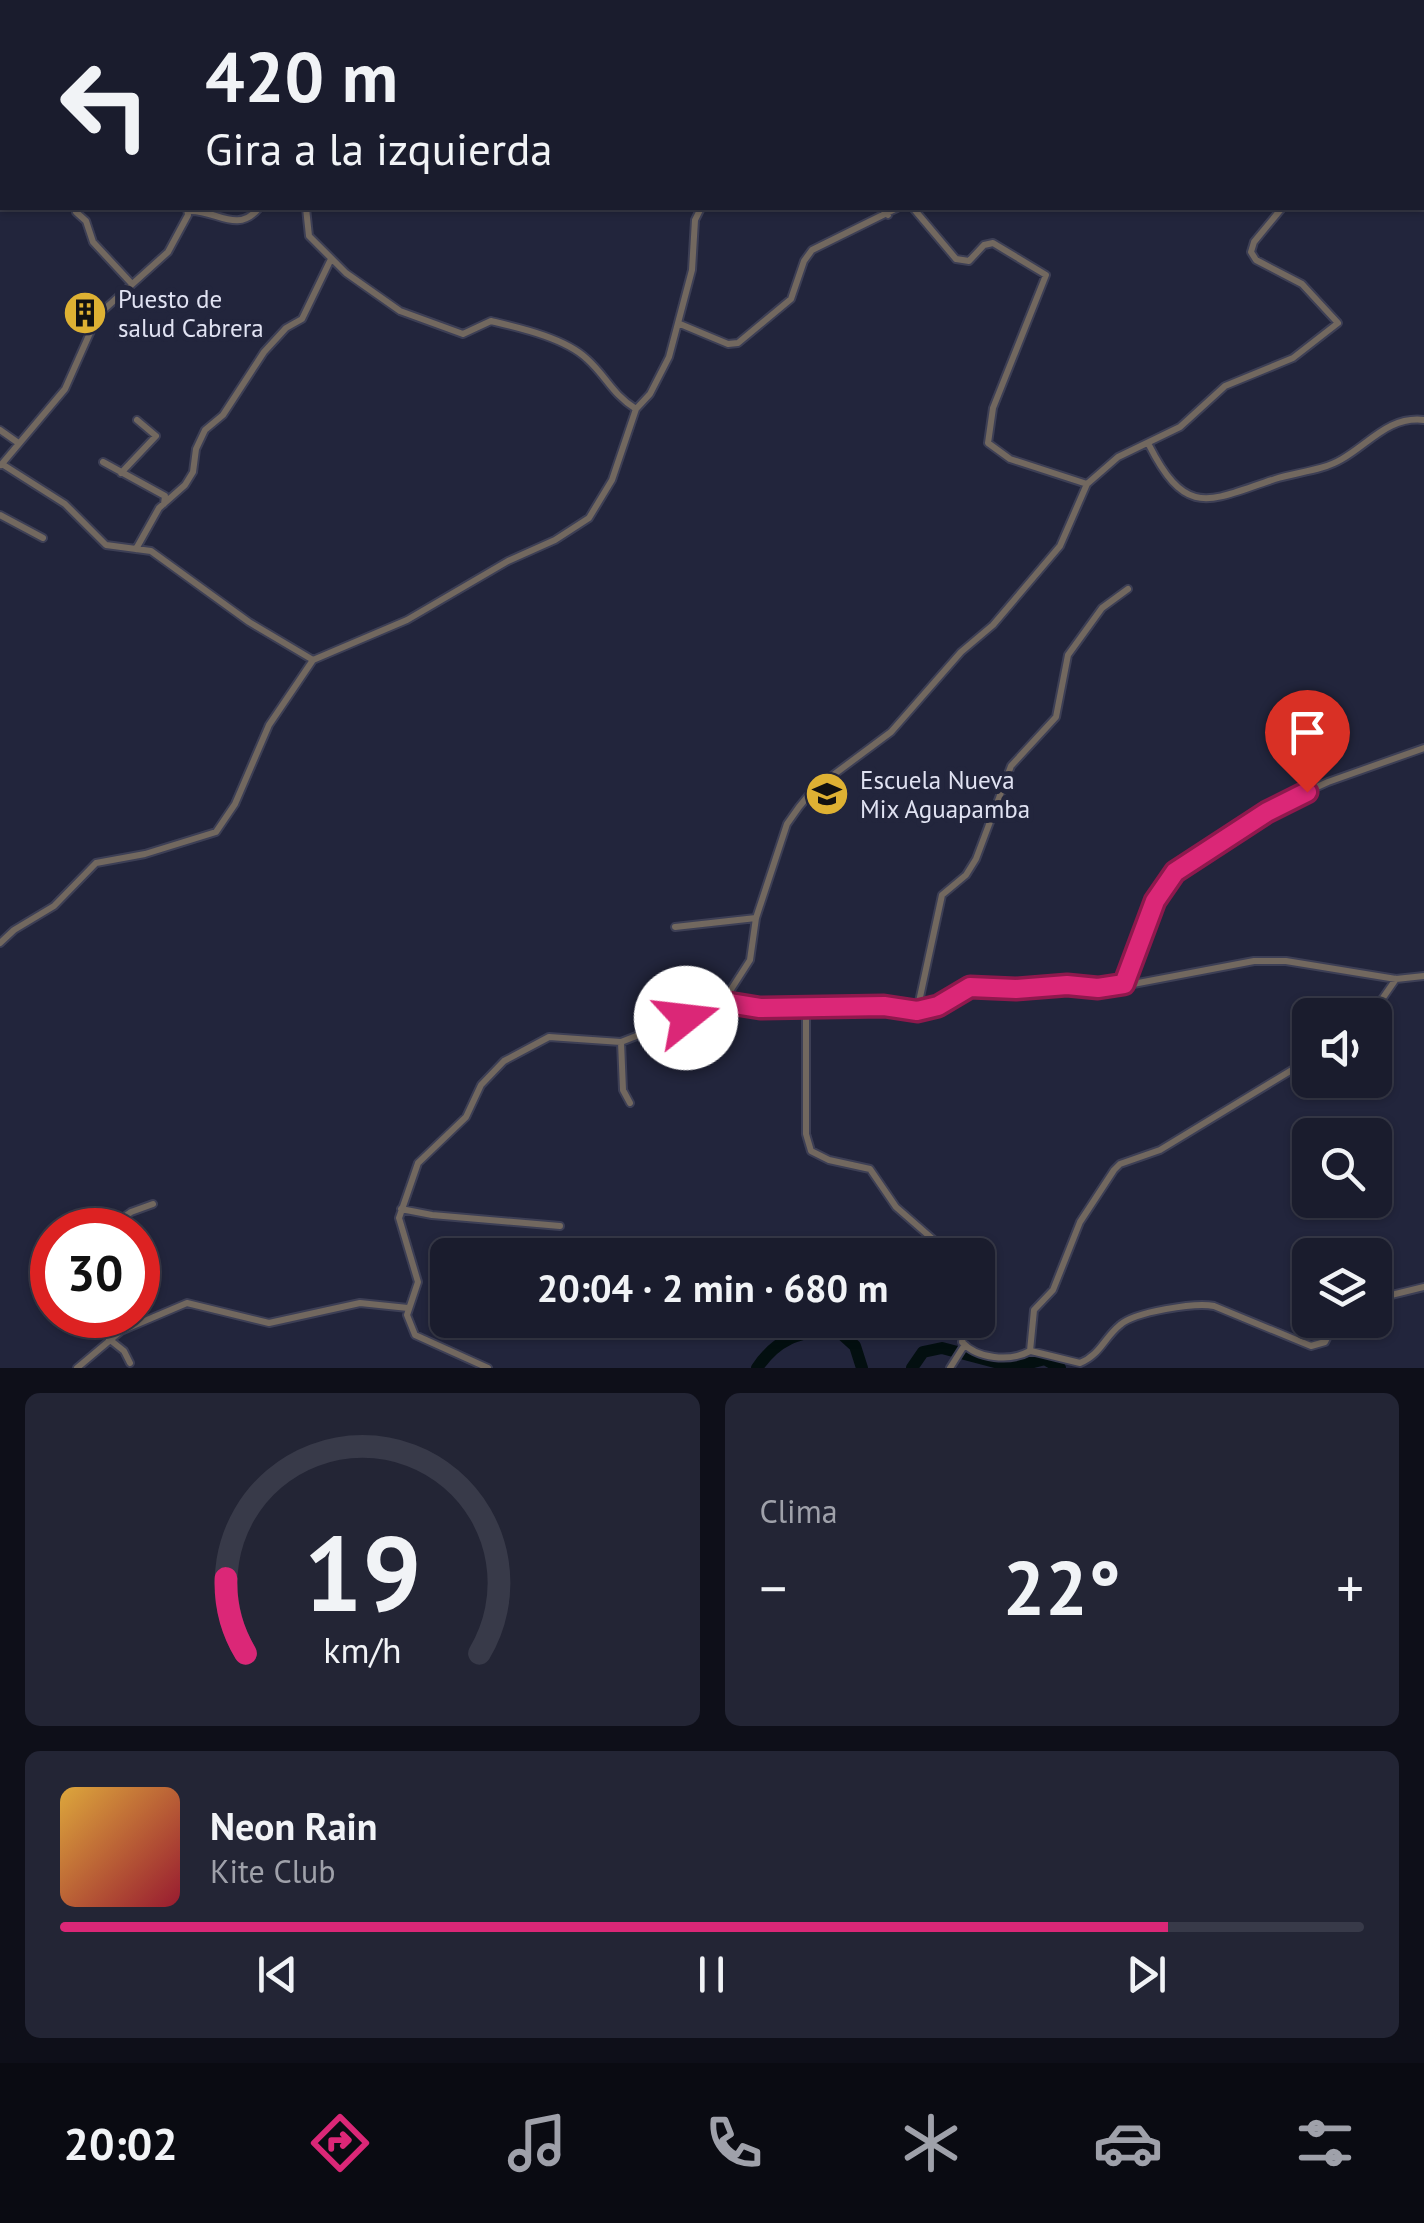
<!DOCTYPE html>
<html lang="es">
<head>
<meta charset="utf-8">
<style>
	body { margin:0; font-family:"PT Sans",sans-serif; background:#232535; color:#f1f3f6; height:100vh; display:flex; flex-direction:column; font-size:38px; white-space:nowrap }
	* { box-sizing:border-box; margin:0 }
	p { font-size:32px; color:#9fa1aa }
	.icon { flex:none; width:55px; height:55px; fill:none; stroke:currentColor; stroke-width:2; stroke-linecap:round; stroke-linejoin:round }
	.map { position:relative; height:1368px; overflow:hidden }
	.drawer { display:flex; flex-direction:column; gap:25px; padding:25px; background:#0e0f19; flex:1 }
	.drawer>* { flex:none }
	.hud { position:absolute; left:0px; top:0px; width:1425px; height:210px; box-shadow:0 2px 8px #0004,0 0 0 2px #383a49; background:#1a1c2d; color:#f1f3f6; overflow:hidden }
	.buttons { position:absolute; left:1292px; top:998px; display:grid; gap:20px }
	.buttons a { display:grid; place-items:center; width:100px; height:100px; border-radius:15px; background:#1a1c2d; box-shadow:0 2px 8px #0004,0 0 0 2px #383a49; font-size:50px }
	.speed { position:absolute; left:30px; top:1208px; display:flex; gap:20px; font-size:50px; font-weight:700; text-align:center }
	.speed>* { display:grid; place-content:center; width:130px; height:130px; border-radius:50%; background:#1a1c2d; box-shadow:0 2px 8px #0004,0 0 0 2px #383a49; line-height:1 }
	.speed .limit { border:15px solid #d22; background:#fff; color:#111 }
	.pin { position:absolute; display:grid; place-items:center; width:85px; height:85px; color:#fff; margin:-102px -42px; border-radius:50% 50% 50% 0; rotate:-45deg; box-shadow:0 0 10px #0007 }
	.pin .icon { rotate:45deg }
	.me { position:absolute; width:110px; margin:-55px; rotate:74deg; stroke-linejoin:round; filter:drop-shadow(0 0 8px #0008) }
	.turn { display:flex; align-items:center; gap:35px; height:210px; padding:0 40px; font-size:45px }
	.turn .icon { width:130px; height:130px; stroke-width:2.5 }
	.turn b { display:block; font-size:70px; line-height:85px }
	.big { font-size:75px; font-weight:700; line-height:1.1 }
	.drawer .card { flex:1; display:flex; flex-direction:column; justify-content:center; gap:15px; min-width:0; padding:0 35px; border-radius:15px; background:#232535 }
	.drawer .dial { align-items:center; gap:0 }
	.dial svg { height:260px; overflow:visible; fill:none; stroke:#383a49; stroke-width:7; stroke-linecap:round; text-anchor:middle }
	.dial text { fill:#f1f3f6; stroke:none }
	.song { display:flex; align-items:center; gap:30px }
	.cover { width:120px; height:120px; border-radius:15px; background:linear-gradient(135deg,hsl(40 70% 55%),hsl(350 70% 35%)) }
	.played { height:10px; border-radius:5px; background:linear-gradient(90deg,#db2777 85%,#383a49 85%) }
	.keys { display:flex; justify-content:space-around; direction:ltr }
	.heat { display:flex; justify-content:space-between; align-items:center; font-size:55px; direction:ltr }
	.drawer .tiles { flex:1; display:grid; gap:25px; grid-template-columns:1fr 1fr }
	.card:last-child { grid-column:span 2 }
	.trip { position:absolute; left:430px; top:1238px; width:565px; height:100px; border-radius:15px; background:#1a1c2d; box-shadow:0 2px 8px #0004,0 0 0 2px #383a49; font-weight:700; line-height:100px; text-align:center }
	.menu { display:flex; height:160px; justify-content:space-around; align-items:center; background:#0a0b12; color:#9fa1aa }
	.menu .icon { width:70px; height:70px }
	.menu .current { color:#db2777 }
	.menu b { font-size:45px; color:#f1f3f6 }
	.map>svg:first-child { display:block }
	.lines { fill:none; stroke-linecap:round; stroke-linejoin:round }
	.river { stroke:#030f10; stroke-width:12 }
	.minor-casing { stroke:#3d3f55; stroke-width:10 }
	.minor { stroke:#72685f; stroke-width:6 }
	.route-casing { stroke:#8e194d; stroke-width:25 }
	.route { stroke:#db2777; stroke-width:18 }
	.labels { text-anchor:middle; stroke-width:10; stroke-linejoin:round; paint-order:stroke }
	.poi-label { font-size:25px; fill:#e0e2f2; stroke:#22253c; text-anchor:start }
</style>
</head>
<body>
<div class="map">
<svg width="1424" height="1368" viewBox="0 0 1424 1368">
	<rect width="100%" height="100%" fill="#22253c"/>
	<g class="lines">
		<path class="river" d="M757,1368C778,1337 798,1334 834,1327L855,1346L862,1368
			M912,1368L923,1352L942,1348L1014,1367L1045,1359L1060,1368"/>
		<g class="minor-casing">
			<path id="minor" d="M192,0L193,2
				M524,2L526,0
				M814,2L815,0
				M1052,2L1053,0
				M0,46L2,48
				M306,208L309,236L346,273L400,311L463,334L491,321C520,328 565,338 587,359C607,377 611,393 636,409
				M881,208L888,215
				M913,208L956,259L969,261L984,245L993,243L1046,275L993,408L988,443L1010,459L1087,484
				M189,211C215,209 237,235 259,208
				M76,212L86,221L93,242L132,284
				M680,324L728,344L738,343L791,299L804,261L812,250L897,208
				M0,430L17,442
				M1149,445C1187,520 1210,500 1275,479C1297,472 1322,471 1342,459C1370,443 1389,416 1424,420
				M103,462L165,496L164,504
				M2,464L65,504L106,545L151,551L249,622L313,660
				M1,465L65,389L98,315L168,252L188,215L187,208
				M121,473L156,436L137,420
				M0,515L43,538
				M136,549L159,508L185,485L193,472L196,449L205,430L223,415L264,352L286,328L302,319L331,259
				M675,927L756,918
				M0,943L14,930L54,906L96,863L145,854L216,832L235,804L269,725L313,660L407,620L508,561L555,540L589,518L612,480L636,409L650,394L669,357L692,270L695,220L701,208
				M1125,983L1155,901L1175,871L1286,801L1328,782L1424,748
				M723,1002L760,1008L884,1006L926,1010L970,987L1112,988L1254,961H1286L1396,979L1424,976
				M806,1006V1134L811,1151L829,1160L870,1169L896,1207L951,1255
				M917,1011L942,895L966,875L976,859L1011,766L1056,717L1068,655L1102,608L1128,589
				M1371,1015L1396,979
				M621,1042L623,1090L630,1103
				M401,1209L432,1215L560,1226
				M106,1230L131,1212L153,1204
				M978,1281L988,1291L985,1303L978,1310
				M1375,1299L1424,1287
				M966,1320L962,1342C977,1359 1010,1362 1030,1351L1034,1310L1053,1290L1080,1222L1114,1170L1120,1164L1160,1150L1310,1059
				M118,1333L123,1315
				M109,1339L124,1351L130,1363
				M1031,1351L1080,1363C1100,1355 1104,1338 1120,1325C1134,1312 1196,1302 1214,1306L1311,1346L1325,1342L1336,1320
				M77,1368L121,1331L187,1303L269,1323L360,1303L408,1308
				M488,1368L415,1335L407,1315L418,1282L399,1218L418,1163L466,1117L481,1085L504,1061L549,1037L621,1042L723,1002L750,960L756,918L787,824L799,807L813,790L891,732L961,652L993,625L1060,546L1087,484L1118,457L1180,427L1225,386L1293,358L1338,323L1302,284L1256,260L1251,252L1254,242L1282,208
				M950,1368L964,1346"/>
		</g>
		<use href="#minor" class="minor"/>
	</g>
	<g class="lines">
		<g class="route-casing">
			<path id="route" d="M686,1018L723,1002L760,1008L884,1006L917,1011L938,1006L970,987L1016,989L1067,985L1098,988L1124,984L1155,901L1175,872L1267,812L1307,792"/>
		</g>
		<use href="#route" class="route"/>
	</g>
	<defs>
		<g id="building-disc" transform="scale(2.25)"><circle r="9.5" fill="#deb133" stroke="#22253c"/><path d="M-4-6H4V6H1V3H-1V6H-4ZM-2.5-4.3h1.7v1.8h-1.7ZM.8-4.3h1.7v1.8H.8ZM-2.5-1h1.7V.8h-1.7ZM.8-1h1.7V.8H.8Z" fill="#111"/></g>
		<g id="school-disc" transform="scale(2.25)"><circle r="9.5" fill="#deb133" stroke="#22253c"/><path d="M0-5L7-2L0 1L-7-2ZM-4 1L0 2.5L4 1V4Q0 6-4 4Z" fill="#111"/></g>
	</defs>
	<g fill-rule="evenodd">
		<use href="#building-disc" x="85" y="313"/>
		<use href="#school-disc" x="827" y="794"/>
	</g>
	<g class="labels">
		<g class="poi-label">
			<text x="118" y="308">Puesto de<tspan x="118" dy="29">salud Cabrera</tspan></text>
			<text x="860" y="789">Escuela Nueva<tspan x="860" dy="29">Mix Aguapamba</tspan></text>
		</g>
	</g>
</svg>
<div class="buttons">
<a><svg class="icon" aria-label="sound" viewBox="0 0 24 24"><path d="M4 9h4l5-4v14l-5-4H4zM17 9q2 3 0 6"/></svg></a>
<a><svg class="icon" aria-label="search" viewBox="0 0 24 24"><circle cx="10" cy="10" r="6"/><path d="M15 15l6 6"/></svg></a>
<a><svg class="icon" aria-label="layers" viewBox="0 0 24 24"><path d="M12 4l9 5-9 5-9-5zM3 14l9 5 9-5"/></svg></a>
</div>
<div class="speed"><div class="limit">30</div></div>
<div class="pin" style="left:1307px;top:792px;background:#d93025"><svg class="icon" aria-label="arrive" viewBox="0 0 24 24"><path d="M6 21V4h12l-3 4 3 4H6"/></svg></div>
<svg class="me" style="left:686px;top:1018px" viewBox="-20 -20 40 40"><circle r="19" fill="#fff"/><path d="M0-13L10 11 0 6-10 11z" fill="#db2777"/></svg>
<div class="trip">20:04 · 2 min · 680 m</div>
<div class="hud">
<div class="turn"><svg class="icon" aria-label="left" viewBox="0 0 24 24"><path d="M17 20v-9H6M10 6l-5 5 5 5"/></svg><div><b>420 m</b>Gira a la izquierda</div></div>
</div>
</div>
<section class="drawer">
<div class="tiles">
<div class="card dial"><svg viewBox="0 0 100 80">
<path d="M14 69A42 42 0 1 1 86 69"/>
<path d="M14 69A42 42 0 0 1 8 46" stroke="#db2777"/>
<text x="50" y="56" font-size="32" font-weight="700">19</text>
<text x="50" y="72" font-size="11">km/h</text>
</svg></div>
<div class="card"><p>Clima</p>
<div class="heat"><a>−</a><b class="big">22°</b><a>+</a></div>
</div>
<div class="card">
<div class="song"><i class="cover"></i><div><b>Neon Rain</b><p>Kite Club</p></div></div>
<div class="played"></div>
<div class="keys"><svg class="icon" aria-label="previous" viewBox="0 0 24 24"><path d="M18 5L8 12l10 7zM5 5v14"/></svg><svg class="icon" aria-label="pause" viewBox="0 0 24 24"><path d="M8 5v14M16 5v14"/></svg><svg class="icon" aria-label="next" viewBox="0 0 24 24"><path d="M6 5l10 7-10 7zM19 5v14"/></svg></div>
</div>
</div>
</section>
<nav class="menu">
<b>20:02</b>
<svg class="icon current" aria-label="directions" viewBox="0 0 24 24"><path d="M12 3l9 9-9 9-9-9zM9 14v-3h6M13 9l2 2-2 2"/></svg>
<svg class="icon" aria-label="music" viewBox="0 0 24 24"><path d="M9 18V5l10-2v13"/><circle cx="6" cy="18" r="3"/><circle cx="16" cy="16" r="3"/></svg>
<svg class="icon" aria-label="phone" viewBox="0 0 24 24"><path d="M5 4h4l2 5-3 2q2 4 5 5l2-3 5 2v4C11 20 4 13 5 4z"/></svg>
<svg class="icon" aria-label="climate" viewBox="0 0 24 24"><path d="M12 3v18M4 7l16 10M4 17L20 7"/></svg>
<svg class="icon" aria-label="car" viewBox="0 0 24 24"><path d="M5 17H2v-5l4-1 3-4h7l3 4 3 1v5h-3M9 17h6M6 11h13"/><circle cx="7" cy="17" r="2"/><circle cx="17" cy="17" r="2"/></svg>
<svg class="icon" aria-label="filters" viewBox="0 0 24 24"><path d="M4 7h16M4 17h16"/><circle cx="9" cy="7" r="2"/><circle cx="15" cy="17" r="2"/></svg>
</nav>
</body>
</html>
